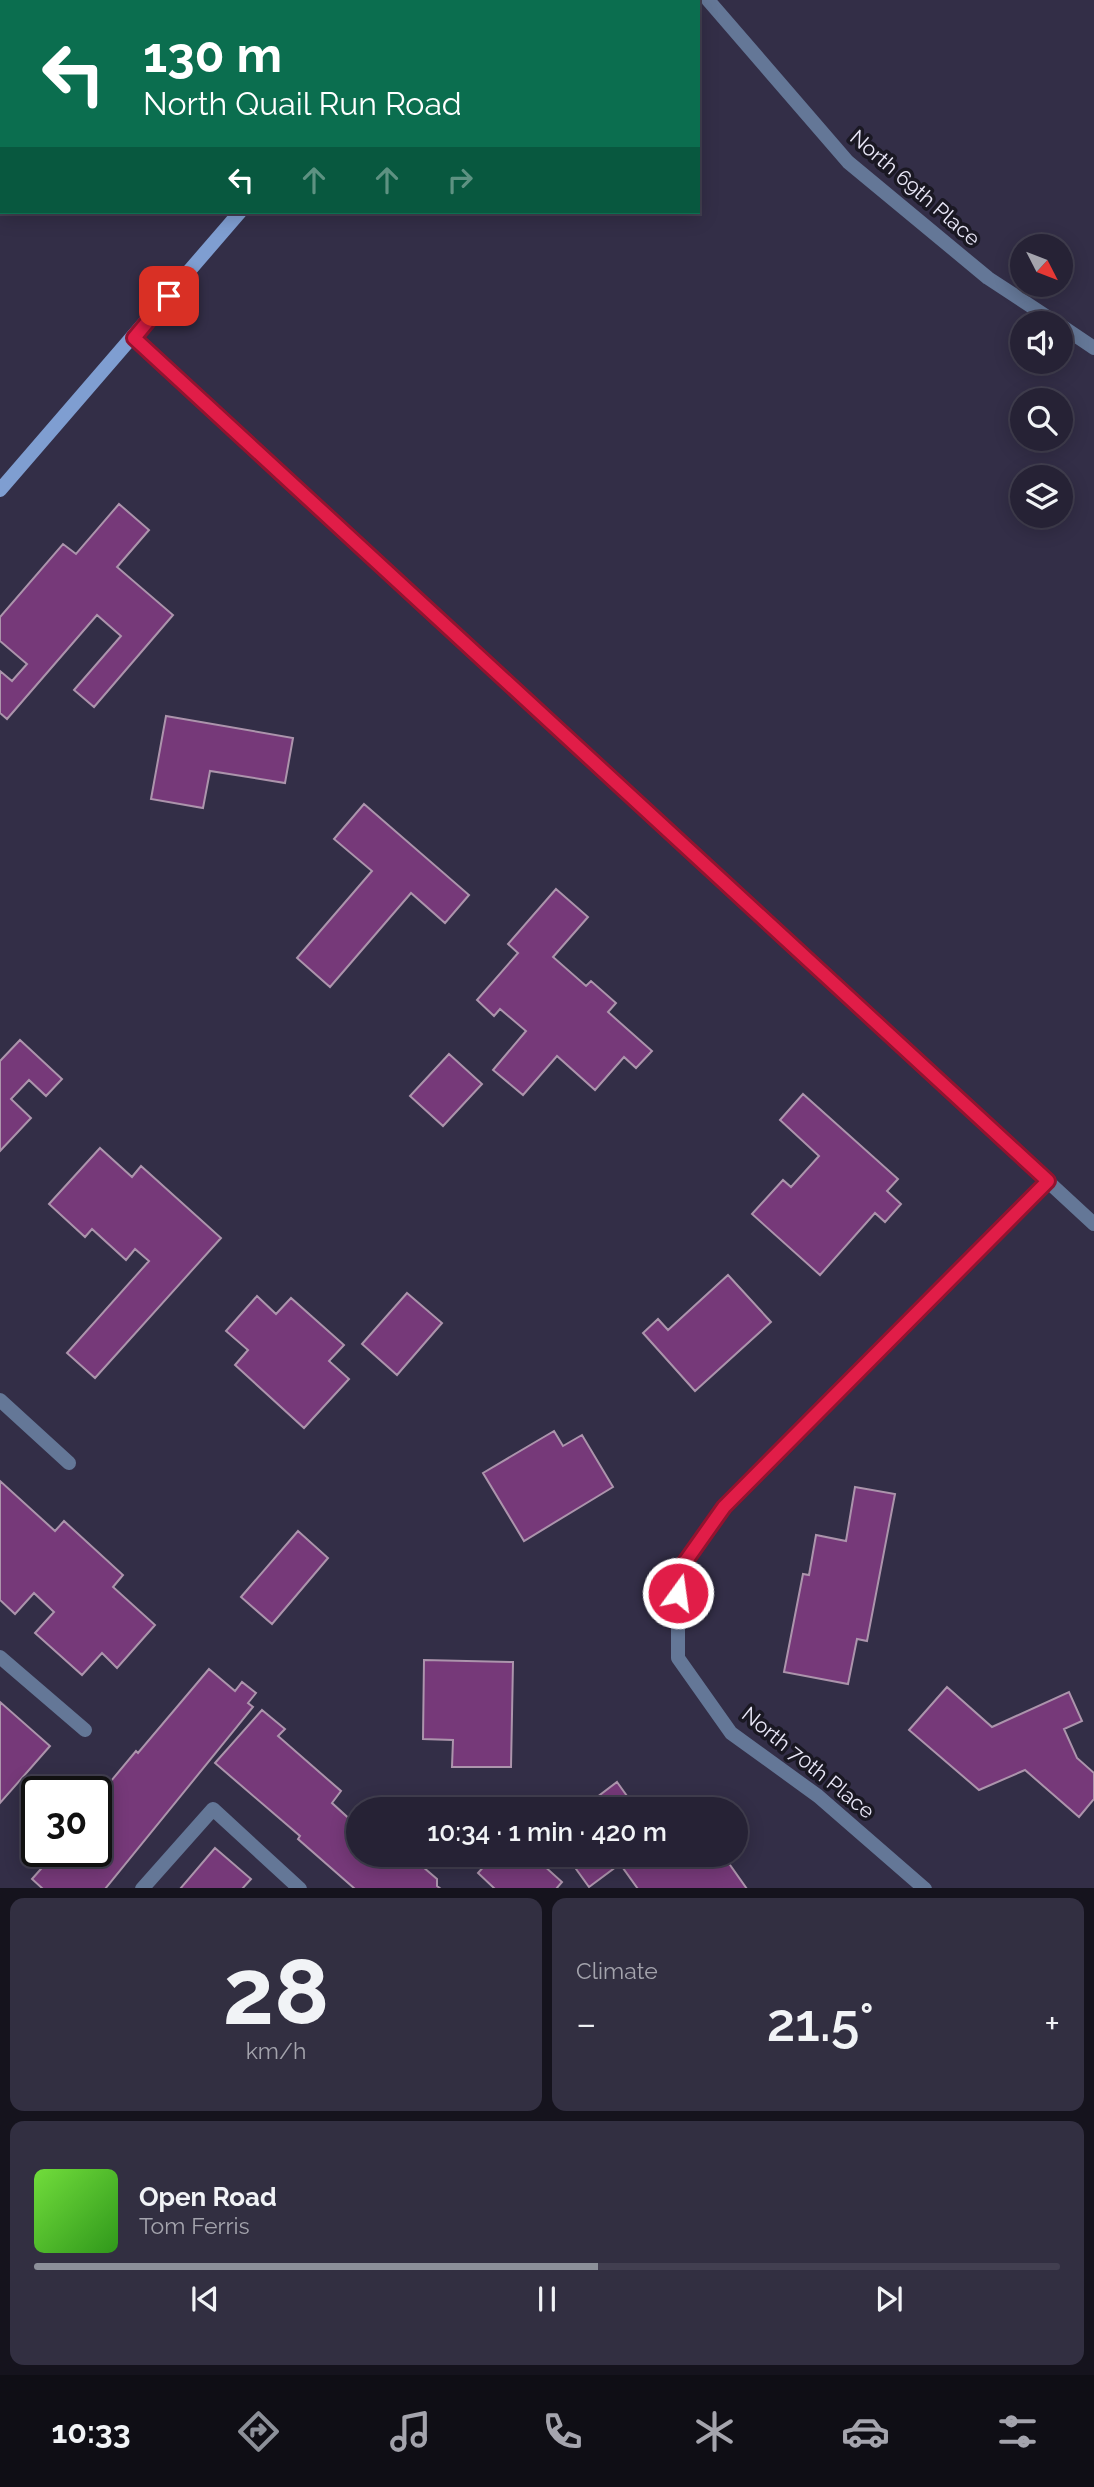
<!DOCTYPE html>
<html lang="en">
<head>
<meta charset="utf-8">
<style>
	body { margin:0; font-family:Raleway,sans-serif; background:#322f41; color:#f1f3f6; height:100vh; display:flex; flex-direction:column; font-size:26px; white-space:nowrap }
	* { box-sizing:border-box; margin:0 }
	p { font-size:23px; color:#a4a4ad }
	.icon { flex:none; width:38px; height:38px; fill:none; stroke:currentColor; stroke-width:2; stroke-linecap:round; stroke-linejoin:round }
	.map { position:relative; height:1888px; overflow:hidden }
	.drawer { display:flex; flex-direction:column; gap:10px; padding:10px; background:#15131d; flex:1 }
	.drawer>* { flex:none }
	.banner { position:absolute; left:0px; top:0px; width:700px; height:214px; box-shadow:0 4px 18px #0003,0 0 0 2px #423f50; background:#0b6e4f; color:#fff; overflow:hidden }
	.needle { width:46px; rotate:132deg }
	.controls { position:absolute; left:1010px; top:234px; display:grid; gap:14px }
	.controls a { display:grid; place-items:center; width:63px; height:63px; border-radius:50%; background:#262235; box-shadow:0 4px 18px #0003,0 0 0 2px #423f50; font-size:35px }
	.speed { position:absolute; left:21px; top:1776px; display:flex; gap:14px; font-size:35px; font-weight:700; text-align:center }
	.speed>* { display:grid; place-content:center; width:91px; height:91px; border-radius:50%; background:#262235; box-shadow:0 4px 18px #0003,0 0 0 2px #423f50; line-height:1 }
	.speed .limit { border:4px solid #111; border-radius:10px; background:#fff; color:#111 }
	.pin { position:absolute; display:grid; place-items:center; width:60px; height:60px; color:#fff; margin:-30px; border-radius:14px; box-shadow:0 4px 10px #0006 }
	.me { position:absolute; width:77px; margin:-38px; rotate:14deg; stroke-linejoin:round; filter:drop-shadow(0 0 5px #0008) }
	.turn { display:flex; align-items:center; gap:24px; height:147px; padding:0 28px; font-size:32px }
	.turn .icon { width:91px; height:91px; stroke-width:2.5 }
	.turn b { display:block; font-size:49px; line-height:60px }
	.lanes { display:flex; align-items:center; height:66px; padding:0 28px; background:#0003; justify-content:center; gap:35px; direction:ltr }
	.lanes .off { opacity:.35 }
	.big { font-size:52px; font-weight:600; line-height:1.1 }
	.drawer .tile { flex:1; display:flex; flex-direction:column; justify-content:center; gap:10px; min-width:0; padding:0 24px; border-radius:14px; background:#322f41 }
	.drawer .dial { align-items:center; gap:0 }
	.dial b { font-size:91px; line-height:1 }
	.song { display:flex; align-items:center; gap:21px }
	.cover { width:84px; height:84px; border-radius:10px; background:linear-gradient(135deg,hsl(100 70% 55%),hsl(110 70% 35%)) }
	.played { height:7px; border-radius:4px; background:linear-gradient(90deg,#8c9099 55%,#423f50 55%) }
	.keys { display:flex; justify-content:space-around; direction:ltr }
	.heat { display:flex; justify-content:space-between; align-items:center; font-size:38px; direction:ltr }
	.drawer .tiles { flex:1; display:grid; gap:10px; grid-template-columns:1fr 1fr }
	.tile:last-child { grid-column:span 2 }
	.trip { position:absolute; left:346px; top:1797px; width:402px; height:70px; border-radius:35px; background:#262235; box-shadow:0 4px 18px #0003,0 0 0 2px #423f50; font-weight:600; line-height:70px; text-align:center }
	.menu { display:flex; height:112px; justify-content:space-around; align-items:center; background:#0f0e15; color:#a4a4ad }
	.menu .icon { width:49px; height:49px }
	.menu .current { color:#8c9099 }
	.menu b { font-size:32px; color:#f1f3f6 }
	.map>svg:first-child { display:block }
	.building { fill:#763979; stroke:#ac94ac; stroke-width:2 }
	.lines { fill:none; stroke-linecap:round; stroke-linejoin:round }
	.lane { stroke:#647797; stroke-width:14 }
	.street { stroke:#647797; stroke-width:14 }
	.secondary { stroke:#7f9ed1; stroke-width:14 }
	.route-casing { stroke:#92132f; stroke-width:18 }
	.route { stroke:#e11d48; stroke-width:12 }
	.labels { text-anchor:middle; stroke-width:7; stroke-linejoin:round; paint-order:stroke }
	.street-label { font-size:21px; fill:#e9e7f7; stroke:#1a1823 }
</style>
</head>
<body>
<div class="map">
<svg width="1094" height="1889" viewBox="0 0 1094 1889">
	<rect width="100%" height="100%" fill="#332e47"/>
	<path class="building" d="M0,72L2,73V165L0,163Z
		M119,504L149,530L117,567L173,615L94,707L74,690L121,636L97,615L7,719L0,713V671L12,681L27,664L0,641V617L63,544L76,554Z
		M166,716L293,738L285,783L210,771L203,808L151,799Z
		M364,804L469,895L445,923L411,893L330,987L297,958L372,871L334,839Z
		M556,889L588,917L553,957L586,986L591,981L616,1003L608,1012L652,1051L636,1068L624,1057L595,1090L557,1056L523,1095L493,1070L526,1031L500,1009L494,1016L477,1000L518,953L508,944Z
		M20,1040L62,1079L46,1096L29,1080L11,1099L31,1118L0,1151V1061Z
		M449,1054L482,1084L443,1126L410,1096Z
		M803,1094L898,1179L887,1191L901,1204L885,1222L875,1213L820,1275L752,1214L783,1180L791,1187L819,1156L780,1120Z
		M100,1148L132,1177L141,1166L221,1238L95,1378L67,1353L149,1261L135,1249L126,1260L92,1229L85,1237L49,1204Z
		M728,1275L771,1322L695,1391L643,1333L658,1319L668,1330Z
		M407,1293L442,1323L397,1375L362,1344Z
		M257,1296L276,1314L291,1298L344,1345L329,1361L349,1379L304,1428L235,1365L248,1350L226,1331Z
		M554,1431L563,1446L582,1435L613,1487L524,1541L483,1473Z
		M0,1481L55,1531L64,1521L123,1575L113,1587L155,1625L117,1668L102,1653L82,1675L35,1633L54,1612L34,1593L15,1614L0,1600Z
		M855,1487L895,1494L867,1641L857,1639L848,1684L784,1672L803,1574L809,1575L816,1535L846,1541Z
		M298,1531L328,1558L272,1624L241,1597Z
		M424,1660L513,1662L511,1767H452L453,1740L423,1739Z
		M209,1669L235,1691L242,1682L256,1693L248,1703L253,1707L105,1889H43L32,1879L56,1852H96V1820L101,1814L96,1810V1799L136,1751L138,1753Z
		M947,1687L992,1727L1069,1692L1082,1721L1064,1729L1077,1758L1094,1773V1799L1079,1817L1025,1770L979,1790L909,1730Z
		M0,1702L50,1746L0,1803Z
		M262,1710L285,1729L278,1736L341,1791L332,1803L354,1823L359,1818V1855H409L437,1879V1886L441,1889H355L298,1839L300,1836L215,1763Z
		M617,1782L637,1810H580Z
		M215,1848L251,1879L242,1889H180Z
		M494,1855H532L562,1882L556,1889H495L478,1873Z
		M566,1855H723L747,1889H638L620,1864L589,1887Z"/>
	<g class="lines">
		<path class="lane" d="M142,1889L213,1809L300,1889"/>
		<path class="street" d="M708,0L848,162L988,278L1058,324
			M1060,325L1094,348
			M134,337L1094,1224
			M0,1400L69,1463
			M0,1657L85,1730
			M925,1889L818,1796L731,1733L678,1658V1572L724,1507L1048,1181"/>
		<path class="secondary" d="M417,2L419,0
			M0,490L240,212"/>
	</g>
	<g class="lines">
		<g class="route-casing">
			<path id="route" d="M169,296L134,338L1048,1181L724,1507L678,1572V1593"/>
		</g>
		<use href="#route" class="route"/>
	</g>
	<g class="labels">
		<g class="street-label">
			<text transform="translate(915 188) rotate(41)" y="7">North 69th Place</text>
			<text transform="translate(808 1763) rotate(39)" y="7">North 70th Place</text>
		</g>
	</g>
</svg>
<div class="controls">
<a><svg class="needle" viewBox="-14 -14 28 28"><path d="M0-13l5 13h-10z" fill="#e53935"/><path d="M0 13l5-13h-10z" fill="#a4a4ad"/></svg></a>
<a><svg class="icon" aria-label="sound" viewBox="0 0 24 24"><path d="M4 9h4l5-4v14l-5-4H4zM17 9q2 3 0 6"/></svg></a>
<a><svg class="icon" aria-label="search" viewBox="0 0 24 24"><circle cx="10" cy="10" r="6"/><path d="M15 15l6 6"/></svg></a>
<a><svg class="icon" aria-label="layers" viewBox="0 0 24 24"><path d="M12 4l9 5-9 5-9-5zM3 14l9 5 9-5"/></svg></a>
</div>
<div class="speed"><div class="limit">30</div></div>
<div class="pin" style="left:169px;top:296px;background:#d93025"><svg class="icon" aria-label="arrive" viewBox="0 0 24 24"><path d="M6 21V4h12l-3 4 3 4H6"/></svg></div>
<svg class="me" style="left:678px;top:1593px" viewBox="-20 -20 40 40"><circle r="17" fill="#e11d48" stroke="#fff" stroke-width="3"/><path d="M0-11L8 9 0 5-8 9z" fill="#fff"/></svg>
<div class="trip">10:34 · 1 min · 420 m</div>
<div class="banner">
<div class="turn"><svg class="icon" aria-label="left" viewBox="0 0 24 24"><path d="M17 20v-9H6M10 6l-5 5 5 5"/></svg><div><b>130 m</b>North Quail Run Road</div></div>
<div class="lanes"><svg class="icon" aria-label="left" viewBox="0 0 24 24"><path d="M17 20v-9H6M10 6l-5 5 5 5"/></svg><svg class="icon off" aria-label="ahead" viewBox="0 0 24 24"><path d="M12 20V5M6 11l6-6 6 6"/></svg><svg class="icon off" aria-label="ahead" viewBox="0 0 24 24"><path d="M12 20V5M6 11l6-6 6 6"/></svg><svg class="icon off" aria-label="right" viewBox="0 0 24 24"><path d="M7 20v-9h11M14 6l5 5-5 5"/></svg></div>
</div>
</div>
<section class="drawer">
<div class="tiles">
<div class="tile dial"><b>28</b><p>km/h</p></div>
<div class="tile"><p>Climate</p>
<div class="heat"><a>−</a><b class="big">21.5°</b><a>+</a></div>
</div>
<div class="tile">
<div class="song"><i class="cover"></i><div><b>Open Road</b><p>Tom Ferris</p></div></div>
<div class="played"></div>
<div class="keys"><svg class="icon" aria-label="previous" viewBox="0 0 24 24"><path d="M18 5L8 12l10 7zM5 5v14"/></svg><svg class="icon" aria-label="pause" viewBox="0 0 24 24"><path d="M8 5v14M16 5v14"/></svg><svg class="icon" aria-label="next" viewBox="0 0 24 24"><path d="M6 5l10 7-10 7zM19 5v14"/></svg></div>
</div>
</div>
</section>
<nav class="menu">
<b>10:33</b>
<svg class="icon current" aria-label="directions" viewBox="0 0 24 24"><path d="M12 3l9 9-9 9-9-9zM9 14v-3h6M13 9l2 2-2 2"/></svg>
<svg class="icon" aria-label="music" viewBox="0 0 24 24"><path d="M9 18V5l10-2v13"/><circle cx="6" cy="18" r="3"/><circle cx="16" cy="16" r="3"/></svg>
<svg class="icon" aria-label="phone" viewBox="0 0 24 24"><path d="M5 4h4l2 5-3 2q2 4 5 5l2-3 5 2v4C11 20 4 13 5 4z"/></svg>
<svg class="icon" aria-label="climate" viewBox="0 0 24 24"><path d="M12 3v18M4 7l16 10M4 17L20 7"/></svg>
<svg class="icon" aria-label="car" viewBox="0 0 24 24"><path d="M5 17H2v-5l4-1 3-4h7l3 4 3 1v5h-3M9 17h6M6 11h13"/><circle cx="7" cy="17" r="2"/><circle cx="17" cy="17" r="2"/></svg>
<svg class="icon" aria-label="filters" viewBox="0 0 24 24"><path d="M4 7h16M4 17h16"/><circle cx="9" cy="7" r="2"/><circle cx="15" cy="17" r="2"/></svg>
</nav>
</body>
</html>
